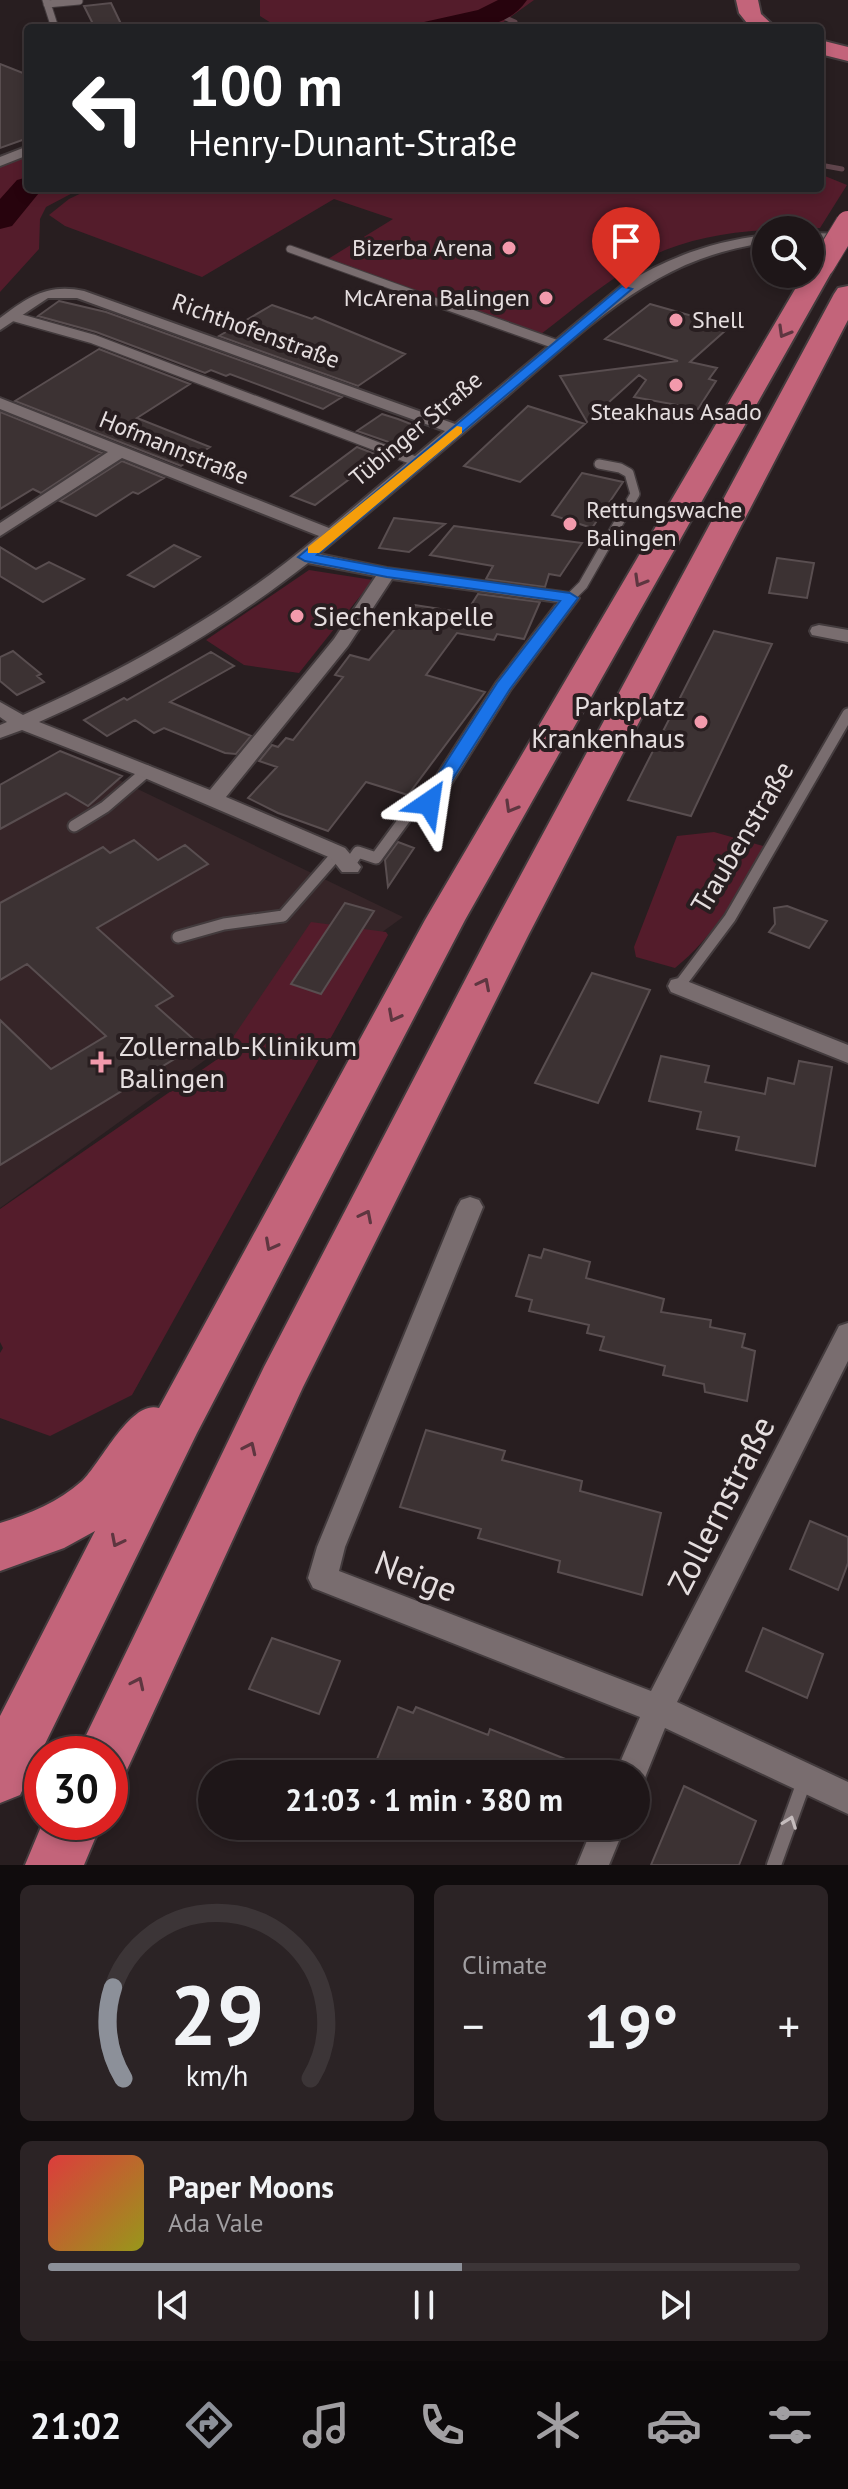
<!DOCTYPE html>
<html lang="en">
<head>
<meta charset="utf-8">
<style>
	body { margin:0; font-family:"PT Sans",sans-serif; background:#2b2325; color:#f1f3f6; height:100vh; display:flex; flex-direction:column; font-size:30px; white-space:nowrap }
	* { box-sizing:border-box; margin:0 }
	p { font-size:26px; color:#a19fa2 }
	.icon { flex:none; width:44px; height:44px; fill:none; stroke:currentColor; stroke-width:2; stroke-linecap:round; stroke-linejoin:round }
	.map { position:relative; height:1865px; overflow:hidden }
	.panel { display:flex; flex-direction:column; gap:20px; padding:20px; background:#100c0d; flex:1 }
	.panel>* { flex:none }
	.banner { position:absolute; left:24px; top:24px; width:800px; height:168px; border-radius:8px; box-shadow:0 4px 12px #0003,0 0 0 2px #3c3537; background:#202124; color:#fff; overflow:hidden }
	.tools { position:absolute; left:752px; top:216px; display:grid; gap:16px }
	.tools a { display:grid; place-items:center; width:72px; height:72px; border-radius:50%; background:#1e1618; box-shadow:0 4px 12px #0003,0 0 0 2px #3c3537; font-size:40px }
	.speed { position:absolute; left:24px; top:1736px; display:flex; gap:16px; font-size:40px; font-weight:700; text-align:center }
	.speed>* { display:grid; place-content:center; width:104px; height:104px; border-radius:50%; background:#1e1618; box-shadow:0 4px 12px #0003,0 0 0 2px #3c3537; line-height:1 }
	.speed .limit { border:12px solid #d22; background:#fff; color:#111 }
	.pin { position:absolute; display:grid; place-items:center; width:68px; height:68px; color:#fff; margin:-82px -34px; border-radius:50% 50% 50% 0; rotate:-45deg; box-shadow:0 0 8px #0007 }
	.pin .icon { rotate:45deg }
	.me { position:absolute; width:88px; margin:-44px; rotate:32deg; stroke-linejoin:round; filter:drop-shadow(0 0 6px #0008) }
	.turn { display:flex; align-items:center; gap:28px; height:168px; padding:0 32px; font-size:36px }
	.turn .icon { width:104px; height:104px; stroke-width:2.5 }
	.turn b { display:block; font-size:56px; line-height:68px }
	.big { font-size:60px; font-weight:600; line-height:1.1 }
	.panel .card { flex:1; display:flex; flex-direction:column; justify-content:center; gap:12px; min-width:0; padding:0 28px; border-radius:12px; background:#2b2325 }
	.panel .dial { align-items:center; gap:0 }
	.dial svg { height:208px; overflow:visible; fill:none; stroke:#3c3537; stroke-width:7; stroke-linecap:round; text-anchor:middle }
	.dial text { fill:#f1f3f6; stroke:none }
	.song { display:flex; align-items:center; gap:24px }
	.cover { width:96px; height:96px; border-radius:12px; background:linear-gradient(135deg,hsl(0 70% 55%),hsl(60 70% 35%)) }
	.played { height:8px; border-radius:4px; background:linear-gradient(90deg,#8c9099 55%,#3c3537 55%) }
	.keys { display:flex; justify-content:space-around; direction:ltr }
	.heat { display:flex; justify-content:space-between; align-items:center; font-size:44px; direction:ltr }
	.panel .tiles { flex:1; display:grid; gap:20px; grid-template-columns:1fr 1fr }
	.card:last-child { grid-column:span 2 }
	.trip { position:absolute; left:198px; top:1760px; width:452px; height:80px; border-radius:40px; background:#1e1618; box-shadow:0 4px 12px #0003,0 0 0 2px #3c3537; font-weight:600; line-height:80px; text-align:center }
	.tabs { display:flex; height:128px; justify-content:space-around; align-items:center; background:#0c090a; color:#a19fa2 }
	.tabs .icon { width:56px; height:56px }
	.tabs .on { color:#8c9099 }
	.tabs b { font-size:36px; color:#f1f3f6 }
	.map>svg:first-child { display:block }
	.built { fill:#362528 }
	.green { fill:#541c2b }
	.lines { fill:none; stroke-linecap:round; stroke-linejoin:round }
	.stream { stroke:#60454c; stroke-width:5 }
	.river { fill:#27030d; fill-rule:evenodd }
	.building { fill:#3c3233; stroke:#594e50; stroke-width:2 }
	.lane-far3-casing { stroke:#433b3d; stroke-width:9 }
	.lane-far2-casing { stroke:#433b3d; stroke-width:12 }
	.lane-far1-casing { stroke:#433b3d; stroke-width:15 }
	.lane-casing { stroke:#433b3d; stroke-width:18 }
	.street-casing { stroke:#433b3d; stroke-width:4 }
	.highway-casing { stroke:#433b3d; stroke-width:4 }
	.lane-far3 { stroke:#796d6f; stroke-width:7 }
	.lane-far2 { stroke:#796d6f; stroke-width:9 }
	.lane-far1 { stroke:#796d6f; stroke-width:11 }
	.lane { stroke:#796d6f; stroke-width:14 }
	.street { fill:#796d6f; fill-rule:evenodd }
	.highway { fill:#c3647a; fill-rule:evenodd }
	.highway-bridge-casing { stroke:#433b3d; stroke-width:26; stroke-linecap:butt }
	.highway-bridge { stroke:#c3647a; stroke-width:24 }
	.oneway { stroke:#5e3640 }
	.oneway2 { stroke:#c5bcbd }
	.route { fill:#1a73e8; stroke:#114b97; stroke-width:2 }
	.slow { fill:#f59e0b }
	.poi-dot { fill:#f29aac; stroke:#281e20; stroke-width:3 }
	.labels { text-anchor:middle; stroke-width:8; stroke-linejoin:round; paint-order:stroke }
	.far-poi-label { font-size:24px; fill:#e5dedf; stroke:#281e20; text-anchor:end }
	.far-street-label { font-size:24px; fill:#e5dedf; stroke:#281e20 }
	.poi-label { font-size:28px; fill:#e5dedf; stroke:#281e20; text-anchor:start }
	.street-label { font-size:28px; fill:#e5dedf; stroke:#281e20 }
	.near-street-label { font-size:34px; fill:#e5dedf; stroke:#281e20 }
</style>
</head>
<body>
<div class="map">
<svg width="848" height="1865" viewBox="0 0 848 1865">
	<rect width="100%" height="100%" fill="#281e20"/>
	<path class="built" d="M65,754L403,917L0,1208V789Z"/>
	<path class="green" d="M260,0H534L498,26L488,28H279L260,16Z
		M28,154V188H82L46,207L40,219L39,249L0,292V165Z
		M820,174L847,185L820,228C761,229 699,231 646,259C608,279 575,308 541,334L328,259L393,219L334,199L202,277L65,226L49,215L69,199L92,188H820Z
		M309,570L373,580L299,673L244,665L206,640Z
		M714,832L767,847C740,888 715,937 675,968L636,957L634,947L677,836Z
		M311,922L386,932L388,935L132,1395L50,1436L0,1418V1353L3,1348L0,1342V1209L219,1058Z"/>
	<g class="lines">
		<path class="stream" d="M494,13L515,22
			M521,25L530,28
			M820,165L842,169"/>
		<path class="river" d="M498,0H527C503,35 457,28 420,28L424,22L478,10Z
			M28,177V188H43L12,226L0,229V199L17,180Z"/>
	</g>
	<path class="building" d="M111,3L123,28H95L84,6Z
		M0,64L28,75V138L0,148Z
		M59,301L106,312L342,397L323,409L230,374L226,376L211,370L205,373L96,332L38,316Z
		M650,304L717,323L713,327L726,330L690,362L717,368L709,379L716,381L698,409L634,397L646,380L639,375L587,422L560,376L678,361L605,339Z
		M272,305L312,319L315,317L405,354L358,386L219,336Z
		M99,349L190,384L137,418L210,447L181,466L15,401Z
		M528,406L585,424L520,482L464,466Z
		M0,412L102,453L41,493L33,489L0,509Z
		M382,414L398,419L421,428L397,445L357,431Z
		M357,447L380,456L315,505L291,496Z
		M122,461L164,478L138,494L133,492L96,516L60,501Z
		M582,473L623,482L592,528L552,515Z
		M394,518L445,524L409,552L379,548Z
		M454,526L582,543L560,576L549,574L545,587L486,579L493,566L430,555Z
		M174,545L200,557L154,587L128,575Z
		M0,547L36,569L49,562L84,579L43,602L0,576Z
		M777,558L814,563L807,598L769,593Z
		M478,594L540,602L524,639L497,634L494,640L457,633L426,675L485,692L408,795L366,782L328,831L278,813L248,798L277,767L259,761L272,745L278,747L286,738L293,740L343,677L335,675L350,655L369,660L415,605L466,613Z
		M714,631L772,644L691,816L628,800Z
		M13,651L41,674L37,676L44,682L17,695L0,681V657Z
		M211,652L234,666L170,702L251,736L236,754L225,753L164,728L154,733L135,720L107,736L84,720L124,698L127,700Z
		M60,751L122,776L88,806L66,793L0,829V785Z
		M134,840L158,860L185,845L208,864L97,928L173,996L156,1006L199,1044L0,1165V1020L51,1069L106,1036L27,964L0,980V903L103,847L110,853Z
		M398,842L414,848L388,887L385,860Z
		M345,903L374,911L321,994L291,984Z
		M787,906L827,921L809,948L769,932L775,924L774,908Z
		M592,973L650,990L598,1103L535,1083Z
		M661,1056L709,1066L705,1082L765,1094L768,1078L794,1084L799,1061L832,1067L815,1166L736,1150L739,1137L697,1129L701,1112L649,1101Z
		M544,1249L590,1262L586,1278L664,1299L661,1312L711,1320L710,1327L745,1334L742,1347L755,1351L747,1401L705,1392L704,1384L663,1375L665,1366L600,1350L604,1337L587,1333L589,1325L529,1311L532,1300L516,1296L529,1255L541,1258Z
		M426,1430L505,1451L502,1460L582,1481L580,1491L661,1513L642,1595L558,1572L560,1561L478,1538L481,1529L400,1507Z
		M810,1521L848,1537V1563L838,1590L790,1569Z
		M763,1628L823,1654L807,1698L746,1671Z
		M272,1638L340,1661L319,1714L249,1689Z
		M398,1707L413,1713L416,1707L488,1735L490,1729L603,1774H399L375,1764Z
		M684,1786L756,1821L739,1865H651Z"/>
	<g class="lines">
		<g class="lane-far3-casing">
			<path id="lane-far3" d="M46,0L55,28
				M47,4L79,1
				M290,249L448,306"/>
		</g>
		<g class="lane-far2-casing">
			<path id="lane-far2" d="M443,304L558,345
				M11,316L93,339L418,462
				M570,598L583,585L635,494L629,473L620,468L599,464"/>
		</g>
		<g class="lane-far1-casing">
			<path id="lane-far1" d="M74,826L105,807L147,771
				M349,865L358,852L376,858L415,805L429,803
				M178,937L224,924L283,916L338,853
				M679,986L730,918L848,714"/>
		</g>
		<g class="lane-casing">
			<path id="lane" d="M774,1865L805,1779"/>
		</g>
		<g class="street-casing">
			<path id="street" d="M28,146V155L0,166V157Z
				M810,233L848,234V242L810,241Z
				M766,235V243C652,257 584,332 500,402C440,453 379,504 319,554L387,568L570,593L579,598L511,689L436,808L429,810L419,803L496,683L558,602L392,579L348,646L226,797L345,848L361,867L358,872H342L331,858L140,776L22,730L0,738V725L7,722L0,717V702L23,715C129,668 230,611 319,536L122,458L0,536V523L108,452L0,409V398L329,528L445,431L77,298H48L0,330V318C28,297 48,283 84,291L455,424L621,286C667,258 712,241 766,235ZM308,563L376,576L334,639L210,790L39,722C136,679 225,628 308,563Z
				M819,625L848,630V642L812,635L810,631L812,627Z
				M679,978L848,1045V1063L671,992L668,986L671,980Z
				M470,1197L479,1200L483,1207L345,1547L339,1571L651,1691L839,1326L848,1323V1361L677,1702L848,1782V1814L665,1728L642,1785L636,1787V1774H615L640,1717L313,1588L308,1578L317,1547L457,1207L461,1200Z
				M593,1826H625L609,1865H577Z"/>
		</g>
		<g class="highway-casing">
			<path id="highway" d="M736,0H758L761,14L776,28H751L739,13Z
				M820,40L848,47V61L820,54Z
				M823,256L832,258L836,264L465,920L197,1433L20,1795L0,1803V1716L95,1531L64,1548L0,1571V1523C30,1514 58,1502 82,1481C101,1463 131,1399 159,1408L425,920L804,274H810L814,258Z
				M848,286V320L529,934L303,1387L125,1774L110,1780V1754H77L264,1367L489,934L834,294L838,288Z
				M43,1822H102L84,1865H25Z"/>
		</g>
		<use href="#lane-far3" class="lane-far3"/>
		<use href="#lane-far2" class="lane-far2"/>
		<use href="#lane-far1" class="lane-far1"/>
		<use href="#lane" class="lane"/>
		<use href="#street" class="street"/>
		<use href="#highway" class="highway"/>
		<g class="highway-bridge-casing">
			<path id="highway-bridge" d="M823,264L848,223"/>
		</g>
		<use href="#highway-bridge" class="highway-bridge"/>
	</g>
	<defs><path id="oneway-chevron" d="M-2-3.5L2.5 0L-2 3.5" fill="none" stroke-width="1.6" stroke-linecap="round" stroke-linejoin="round" transform="scale(2)"/></defs>
	<g class="oneway">
		<use href="#oneway-chevron" transform="translate(784 332) rotate(120)"/>
		<use href="#oneway-chevron" transform="translate(640 581) rotate(120)"/>
		<use href="#oneway-chevron" transform="translate(511 807) rotate(120)"/>
		<use href="#oneway-chevron" transform="translate(484 984) rotate(-63)"/>
		<use href="#oneway-chevron" transform="translate(394 1016) rotate(118)"/>
		<use href="#oneway-chevron" transform="translate(366 1216) rotate(-63)"/>
		<use href="#oneway-chevron" transform="translate(271 1245) rotate(118)"/>
		<use href="#oneway-chevron" transform="translate(250 1448) rotate(-65)"/>
		<use href="#oneway-chevron" transform="translate(117 1541) rotate(117)"/>
		<use href="#oneway-chevron" transform="translate(138 1683) rotate(-65)"/>
	</g>
	<use class="oneway2" href="#oneway-chevron" transform="translate(790 1822) rotate(-70)"/>
	<path class="route" d="M622,286L632,289L317,555L387,568L570,593L578,598L510,689L435,807H423L420,803L497,683L560,601L387,577L305,561L298,557Z"/>
	<path class="slow" d="M457,426L462,427V433L319,553H308V547Z"/>
	<g class="poi-dot">
		<circle cx="509" cy="248" r="8"/>
		<circle cx="546" cy="298" r="8"/>
		<circle cx="676" cy="320" r="8"/>
		<circle cx="676" cy="385" r="8"/>
		<circle cx="570" cy="524" r="8"/>
		<circle cx="297" cy="616" r="8"/>
		<circle cx="701" cy="722" r="8"/>
		<path d="M97 1050h8v8h8v8h-8v8h-8v-8h-8v-8h8z"/>
	</g>
	<g class="labels">
		<g class="far-poi-label">
			<text x="493" y="256">Bizerba Arena</text>
			<text x="530" y="306">McArena Balingen</text>
			<text x="692" y="328" text-anchor="start">Shell</text>
			<text x="676" y="420" text-anchor="middle">Steakhaus Asado</text>
			<text x="586" y="518" text-anchor="start">Rettungswache<tspan x="586" dy="28">Balingen</tspan></text>
		</g>
		<g class="far-street-label">
			<text transform="translate(256 331) rotate(20)" y="8">Richthofenstraße</text>
			<text transform="translate(416 429) rotate(-40)" y="8">Tübinger Straße</text>
			<text transform="translate(174 448) rotate(22)" y="8">Hofmannstraße</text>
		</g>
		<g class="poi-label">
			<text x="313" y="626">Siechenkapelle</text>
			<text x="685" y="716" text-anchor="end">Parkplatz<tspan x="685" dy="32">Krankenhaus</tspan></text>
			<text x="119" y="1056">Zollernalb-Klinikum<tspan x="119" dy="32">Balingen</tspan></text>
		</g>
		<g class="street-label">
			<text transform="translate(742 837) rotate(-59)" y="10">Traubenstraße</text>
		</g>
		<g class="near-street-label">
			<text transform="translate(721 1505) rotate(-63)" y="12">Zollernstraße</text>
			<text transform="translate(416 1576) rotate(21)" y="12">Neige</text>
		</g>
	</g>
</svg>
<div class="tools">
<a><svg class="icon" aria-label="search" viewBox="0 0 24 24"><circle cx="10" cy="10" r="6"/><path d="M15 15l6 6"/></svg></a>
</div>
<div class="speed"><div class="limit">30</div></div>
<div class="pin" style="left:626px;top:289px;background:#d93025"><svg class="icon" aria-label="arrive" viewBox="0 0 24 24"><path d="M6 21V4h12l-3 4 3 4H6"/></svg></div>
<svg class="me" style="left:429px;top:803px" viewBox="-20 -20 40 40"><path d="M0-17L14 15 0 8-14 15z" fill="#1a73e8" stroke="#fff" stroke-width="4"/></svg>
<div class="trip">21:03 · 1 min · 380 m</div>
<div class="banner">
<div class="turn"><svg class="icon" aria-label="left" viewBox="0 0 24 24"><path d="M17 20v-9H6M10 6l-5 5 5 5"/></svg><div><b>100 m</b>Henry-Dunant-Straße</div></div>
</div>
</div>
<section class="panel">
<div class="tiles">
<div class="card dial"><svg viewBox="0 0 100 80">
<path d="M14 69A42 42 0 1 1 86 69"/>
<path d="M14 69A42 42 0 0 1 10 34" stroke="#8c9099"/>
<text x="50" y="56" font-size="32" font-weight="700">29</text>
<text x="50" y="72" font-size="11">km/h</text>
</svg></div>
<div class="card"><p>Climate</p>
<div class="heat"><a>−</a><b class="big">19°</b><a>+</a></div>
</div>
<div class="card">
<div class="song"><i class="cover"></i><div><b>Paper Moons</b><p>Ada Vale</p></div></div>
<div class="played"></div>
<div class="keys"><svg class="icon" aria-label="previous" viewBox="0 0 24 24"><path d="M18 5L8 12l10 7zM5 5v14"/></svg><svg class="icon" aria-label="pause" viewBox="0 0 24 24"><path d="M8 5v14M16 5v14"/></svg><svg class="icon" aria-label="next" viewBox="0 0 24 24"><path d="M6 5l10 7-10 7zM19 5v14"/></svg></div>
</div>
</div>
</section>
<nav class="tabs">
<b>21:02</b>
<svg class="icon on" aria-label="directions" viewBox="0 0 24 24"><path d="M12 3l9 9-9 9-9-9zM9 14v-3h6M13 9l2 2-2 2"/></svg>
<svg class="icon" aria-label="music" viewBox="0 0 24 24"><path d="M9 18V5l10-2v13"/><circle cx="6" cy="18" r="3"/><circle cx="16" cy="16" r="3"/></svg>
<svg class="icon" aria-label="phone" viewBox="0 0 24 24"><path d="M5 4h4l2 5-3 2q2 4 5 5l2-3 5 2v4C11 20 4 13 5 4z"/></svg>
<svg class="icon" aria-label="climate" viewBox="0 0 24 24"><path d="M12 3v18M4 7l16 10M4 17L20 7"/></svg>
<svg class="icon" aria-label="car" viewBox="0 0 24 24"><path d="M5 17H2v-5l4-1 3-4h7l3 4 3 1v5h-3M9 17h6M6 11h13"/><circle cx="7" cy="17" r="2"/><circle cx="17" cy="17" r="2"/></svg>
<svg class="icon" aria-label="filters" viewBox="0 0 24 24"><path d="M4 7h16M4 17h16"/><circle cx="9" cy="7" r="2"/><circle cx="15" cy="17" r="2"/></svg>
</nav>
</body>
</html>
